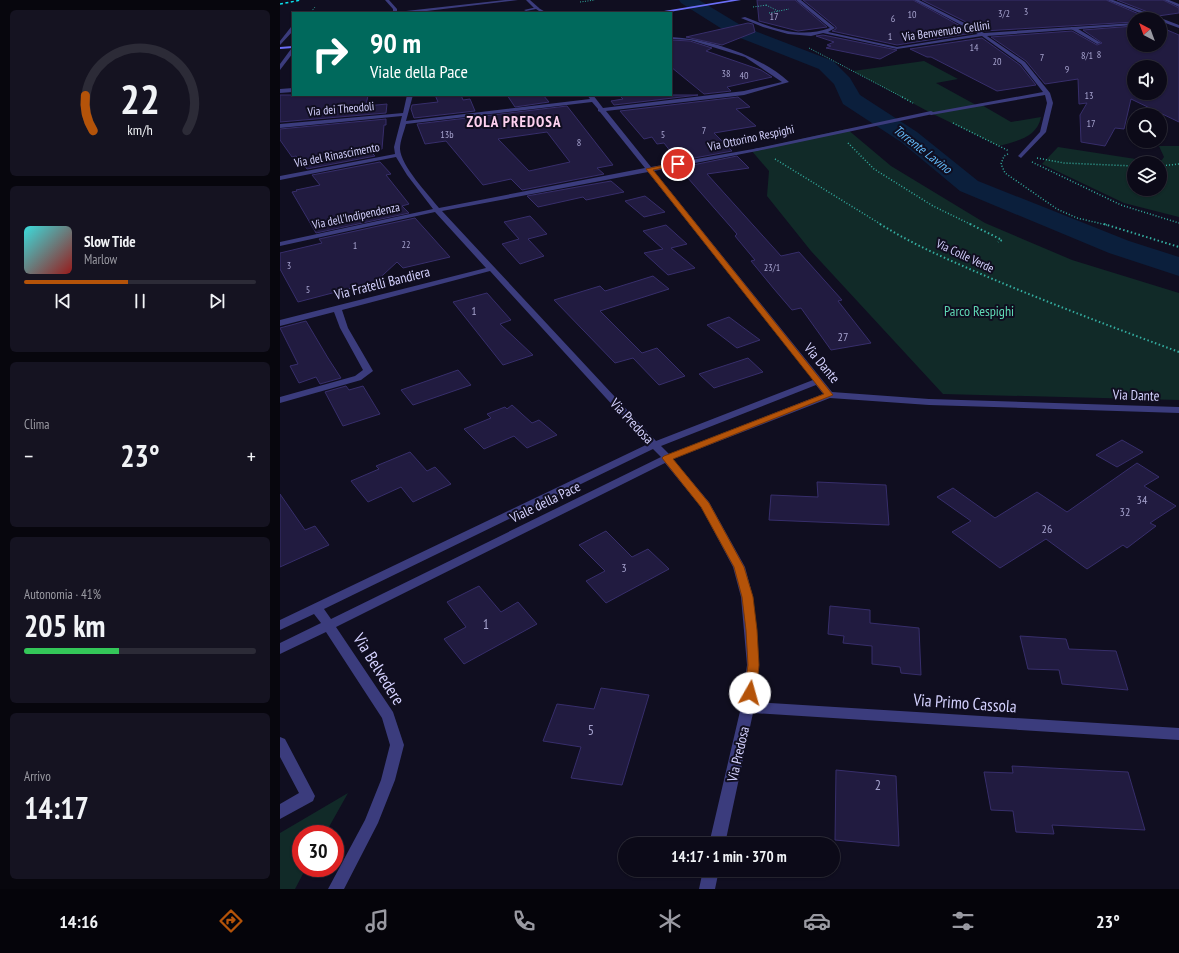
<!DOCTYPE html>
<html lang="it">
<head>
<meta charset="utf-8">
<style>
	body { margin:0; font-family:"PT Sans Narrow",sans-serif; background:#151321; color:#f1f3f6; height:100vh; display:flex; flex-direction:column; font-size:15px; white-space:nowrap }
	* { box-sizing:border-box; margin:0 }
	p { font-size:13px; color:#9a9aa2 }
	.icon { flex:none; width:22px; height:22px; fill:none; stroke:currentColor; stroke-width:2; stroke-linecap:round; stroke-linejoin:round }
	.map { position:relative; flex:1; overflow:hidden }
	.drawer { display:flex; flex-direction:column; gap:10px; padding:10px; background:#07060d; width:280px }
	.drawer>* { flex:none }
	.banner { position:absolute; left:12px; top:12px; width:380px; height:84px; border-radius:0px; box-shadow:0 1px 3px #0004,0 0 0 1px #2c2b37; background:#00695c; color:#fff; overflow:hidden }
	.needle { width:26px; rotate:319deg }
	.tools { position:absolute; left:847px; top:12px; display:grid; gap:8px }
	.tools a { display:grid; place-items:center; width:40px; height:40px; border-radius:50%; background:#0c0a18; box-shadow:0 1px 3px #0004,0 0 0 1px #2c2b37; font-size:20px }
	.speed { position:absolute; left:12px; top:825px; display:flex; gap:8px; font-size:20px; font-weight:700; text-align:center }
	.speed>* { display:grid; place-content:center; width:52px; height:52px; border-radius:50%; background:#0c0a18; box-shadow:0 1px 3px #0004,0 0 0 1px #2c2b37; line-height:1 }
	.speed .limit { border:6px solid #d22; background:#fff; color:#111 }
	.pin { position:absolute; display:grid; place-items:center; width:34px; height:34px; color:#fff; margin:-17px; border:2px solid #fff; border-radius:50%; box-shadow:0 1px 4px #0007 }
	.me { position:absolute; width:44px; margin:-22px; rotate:7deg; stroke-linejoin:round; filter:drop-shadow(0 0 3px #0008) }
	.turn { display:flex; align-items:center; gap:14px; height:84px; padding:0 12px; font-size:18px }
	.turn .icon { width:52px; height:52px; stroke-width:2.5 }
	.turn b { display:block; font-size:28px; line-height:34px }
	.big { font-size:30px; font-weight:600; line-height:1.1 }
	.drawer .card { flex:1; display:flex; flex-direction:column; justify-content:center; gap:6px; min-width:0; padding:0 14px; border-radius:6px; background:#151321 }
	.drawer .dial { align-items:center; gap:0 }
	.dial svg { height:104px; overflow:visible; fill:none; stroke:#2c2b37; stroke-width:7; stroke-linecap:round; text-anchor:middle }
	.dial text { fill:#f1f3f6; stroke:none }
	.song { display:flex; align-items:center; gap:12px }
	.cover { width:48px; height:48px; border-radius:6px; background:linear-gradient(135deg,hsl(180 70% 55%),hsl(0 70% 35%)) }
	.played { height:4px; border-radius:2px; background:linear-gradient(90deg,#b45309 45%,#2c2b37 45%) }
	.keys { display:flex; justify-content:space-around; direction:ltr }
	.heat { display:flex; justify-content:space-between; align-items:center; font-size:22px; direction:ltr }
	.charge { height:6px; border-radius:3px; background:linear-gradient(90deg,#34c759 41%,#2c2b37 0) }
	.trip { position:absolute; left:338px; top:837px; width:222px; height:40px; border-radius:20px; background:#0c0a18; box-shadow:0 1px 3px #0004,0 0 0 1px #2c2b37; font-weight:600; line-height:40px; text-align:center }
	.menu { display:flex; height:64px; justify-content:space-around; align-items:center; background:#05040a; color:#9a9aa2 }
	.menu .icon { width:28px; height:28px }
	.menu .active { color:#b45309 }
	.menu b { font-size:18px; color:#f1f3f6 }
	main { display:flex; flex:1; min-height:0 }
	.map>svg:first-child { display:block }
	.green { fill:#112a28; fill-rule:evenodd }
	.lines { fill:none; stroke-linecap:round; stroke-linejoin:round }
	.river { fill:#0b1f3c; fill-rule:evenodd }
	.building { fill:#211b40; stroke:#372e6b; fill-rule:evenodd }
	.path-far2 { stroke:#34ada0; stroke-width:1; stroke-dasharray:1 1.5; stroke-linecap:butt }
	.path-far1 { stroke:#34ada0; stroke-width:1.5; stroke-dasharray:1 2; stroke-linecap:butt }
	.path { stroke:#34ada0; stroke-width:2; stroke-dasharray:1.5 2.5; stroke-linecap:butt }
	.service { fill:#3b3c7d; fill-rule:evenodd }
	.pedestrian { fill:#3b3c7d; fill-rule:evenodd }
	.minor { fill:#3b3c7d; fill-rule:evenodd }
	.secondary { fill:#6b6ef8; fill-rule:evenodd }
	.rail { stroke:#0be1ed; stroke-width:1.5; stroke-dasharray:3 2.5; stroke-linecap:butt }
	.route { fill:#b45309; stroke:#753606 }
	.labels { text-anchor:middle; stroke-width:4; stroke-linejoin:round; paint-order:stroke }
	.far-number-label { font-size:10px; fill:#a6a3ce }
	.far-street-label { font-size:12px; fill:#d3d0fd; stroke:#100e20 }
	.number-label { font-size:12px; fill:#a6a3ce }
	.far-water-label { font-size:13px; font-style:italic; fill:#63baf8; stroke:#100e20 }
	.street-label { font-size:14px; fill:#d3d0fd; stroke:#100e20 }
	.park-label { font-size:14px; fill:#5fd9b5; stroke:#100e20 }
	.near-number-label { font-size:14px; fill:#a6a3ce }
	.far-district-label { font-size:15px; font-weight:bold; letter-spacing:1px; fill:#fdd1ef; stroke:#100e20 }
	.near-street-label { font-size:17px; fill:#d3d0fd; stroke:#100e20 }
</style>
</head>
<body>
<main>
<section class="drawer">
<div class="card dial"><svg viewBox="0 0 100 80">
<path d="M14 69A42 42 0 1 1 86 69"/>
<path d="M14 69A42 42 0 0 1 8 42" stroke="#b45309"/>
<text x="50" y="56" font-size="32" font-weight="700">22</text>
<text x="50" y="72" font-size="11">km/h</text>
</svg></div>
<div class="card">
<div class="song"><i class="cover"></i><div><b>Slow Tide</b><p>Marlow</p></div></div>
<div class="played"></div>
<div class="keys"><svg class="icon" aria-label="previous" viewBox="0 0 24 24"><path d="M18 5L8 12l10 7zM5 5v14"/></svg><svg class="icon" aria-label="pause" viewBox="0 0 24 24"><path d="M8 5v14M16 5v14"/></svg><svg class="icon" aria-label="next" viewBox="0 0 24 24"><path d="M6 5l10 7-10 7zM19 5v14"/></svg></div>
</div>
<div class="card"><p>Clima</p>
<div class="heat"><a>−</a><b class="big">23°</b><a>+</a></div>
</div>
<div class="card"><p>Autonomia · 41%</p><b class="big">205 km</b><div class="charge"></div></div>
<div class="card"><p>Arrivo</p><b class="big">14:17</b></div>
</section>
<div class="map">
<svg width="899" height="889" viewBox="0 0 899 889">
	<rect width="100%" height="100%" fill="#100e20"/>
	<path class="green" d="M644,61L678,79L656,83L696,105L700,104L731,122L761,117C757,138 736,141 719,146L651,113L573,71Z
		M567,129L611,166L705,223L792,260L899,293V400L663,394L531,251L487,196L489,171L471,150Z
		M879,146H899V217L844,203L762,164L778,147L875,162L882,160L884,157ZM854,163H880V189H854Z
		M68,793L45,834H21V868H26L15,889H0V833Z"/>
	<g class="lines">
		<path class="river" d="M399,0H419L462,26L553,61L570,78L580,95L637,132L698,181L849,241L899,257V276L829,253L680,191L621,142L563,104L554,84L539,69L450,34L401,3Z"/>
	</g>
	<path class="building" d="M477,0H515L547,27L518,31L479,21Z
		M523,0H633L693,33L617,45L552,31L556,29V27Z
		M642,0H826L866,17L854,19V22L704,31Z
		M837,0H883L899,8V13L878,16Z
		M468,23L473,24L475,32L442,45L406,37Z
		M854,26V45H880V27L899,35V122L851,99L844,129L835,128L825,146L801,142L800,115L807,103L799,104L798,79L765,84L746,61L711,37L792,31L817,45L822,43L803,30ZM854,67H880V93H854Z
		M543,35L617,50L600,59L546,48L551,46L547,45L554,42L536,36Z
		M702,38L740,65L756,85L717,91L651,57H647L630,49Z
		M391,40L410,41L432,48L426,51L481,70L492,77L447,87L451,91L424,94L391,67Z
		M0,95H88L86,106L107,104L106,113L0,122Z
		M155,95H181L183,100L190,99L195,111L134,118L131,109L132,105L158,102Z
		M227,95H263L269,102L235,107Z
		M339,95H418L334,105L331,101L343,99Z
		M458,97L470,107L456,109L476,126L434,133L452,151L398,161L384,143L377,144L372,137L364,139L340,111Z
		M287,106L333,165L317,168L324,174L242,190L231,179L203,185L166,141L145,144L137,124ZM267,132L290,162L249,171L218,139Z
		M106,119V125H104L102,149L90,151L95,156L27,169L16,156L12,157L0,140V129Z
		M457,156L469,168L427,174L501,256L519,252L562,300L558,301L591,343L551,350L521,308L512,310L494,289L471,261L475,260L455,236L457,234L407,177L410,176L403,167Z
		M100,162L111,174L106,175L129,204L122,206L129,213L36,233L12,192L17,191L16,190L40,185L32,175Z
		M331,181L344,192L306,200L303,197L258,207L247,196Z
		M365,196L385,212L364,217L345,201Z
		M250,216L267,234L248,239L264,256L240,264L222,244L239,239L224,222Z
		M135,218L170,257L123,268L117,262L91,286L80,289L79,286L18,302L0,269V253L42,243L39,239Z
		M386,225L407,244L391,248L415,268L388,275L364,253L383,249L363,231Z
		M373,276L389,289L320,311L362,353L377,348L405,376L379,385L353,358L335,363L274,300L320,286L325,291Z
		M207,293L231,320L220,324L253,355L223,365L173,302Z
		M449,317L480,340L457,348L427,325Z
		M26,321L48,358L61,378L40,384L36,377L19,383L10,366L18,364L0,328Z
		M468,358L483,372L434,388L419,374Z
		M178,370L191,385L133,405L121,390Z
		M66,386L69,390L83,386L100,414L63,426L45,392Z
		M232,405L252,423L259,420L277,435L247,448L234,436L204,449L184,429L211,418L207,414L225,407L227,409Z
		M842,440L863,452L837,467L816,455Z
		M130,452L147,471L155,467L171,484L133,502L121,487L88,502L71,481L99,469L96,466Z
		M857,463L879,477L864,486L896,506L870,523L876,526L847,548L843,545L807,569L766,539L720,568L672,532L691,521L657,497L673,488L715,518L757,492L787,512Z
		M537,482L606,485L609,525L489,520L491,495L538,497Z
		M0,494L25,530L35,526L49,545L0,567Z
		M326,531L352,557L368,549L389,569L326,603L306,581L325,571L299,545Z
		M199,586L221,612L238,602L257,624L184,664L164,639L186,627L167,602Z
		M550,606L590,610V623L639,628L641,675L621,673L620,667L592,664V646L563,643L564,636L548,634Z
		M740,636L786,639L789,649L836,651L848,690L782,684L779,670L748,669Z
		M321,688L369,695L342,785L291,778L301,747L263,741L277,704L314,709Z
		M732,766L848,772L865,830L772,825L774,834L736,832L733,811L711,810L704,772L733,773Z
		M556,770L616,776L619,846L555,840Z"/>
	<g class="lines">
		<path class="path-far2" d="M300,2L315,0
			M486,5L498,11
			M473,7L487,5
			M31,12L35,7
			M489,13L509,9
			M529,48L624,98"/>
		<path class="path-far1" d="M622,97L633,103
			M673,123L729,151
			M568,143L594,169L653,206L692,225
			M728,154L724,156L721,164L725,173L777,209L797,218L827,225
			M757,158L784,163L854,166
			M495,159L602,225
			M752,162L841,205L899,223
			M880,166L899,164"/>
		<path class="path" d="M600,224C632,244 667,259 701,274C766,302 832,327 899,352
			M690,224L722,240L718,242
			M824,224L899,247"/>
		<path class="service" d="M246,0H250L259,8L255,9Z
			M884,0H889L899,4V7Z
			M791,27H795L821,43L817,44L791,29Z
			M11,49H13V53L0,70V64Z"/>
		<path class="pedestrian" d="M651,111L653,112V114L477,151L474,149Z"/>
		<path class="minor" d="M105,0H109L117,9V12L225,0H238L130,13H113V9Z
			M516,0H521L555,28L548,32L617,47L698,34L634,0H639L704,33L854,23V25L707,36L745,62L770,93L773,103L766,132L741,158L738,156L739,155L760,132L767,103L765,95L651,115L648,113L763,92L741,64L702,36L617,49L543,33L531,36L508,34L483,27L461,18L465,17C492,28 520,39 550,28Z
			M827,0H833L899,25V28L880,21V19H875Z
			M257,7L267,13H262L256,9L246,11L244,10Z
			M11,27H13V31L0,45V41Z
			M391,37C430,39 479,55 509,82L464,95L326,111L371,167L479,148V150L477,151L374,171L552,392L649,399L899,407V413L649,405L550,398L393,459L429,502L465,567L473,597L479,665L475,702L899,728V740L473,713L445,844H429L461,707L467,665L461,597L453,567L421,507L385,463L56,627L113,712L124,745L115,780L98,823L64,889H48L85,820L101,780L110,745L102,718L46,632L0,654V643L41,623L34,614L0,630V620L368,444L210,271L62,310L68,328L93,371L81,380L0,403V397L75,376L83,370L60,328L54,312L0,326V320L206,268L155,212L0,246V242L153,209L127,175L116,157L0,180V176L115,154L114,147L122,116L0,128V124L123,113L127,95H133L126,121L310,99L307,95H313L323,108L464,91L502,82L465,57L410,40L391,39ZM312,102L318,109V111L320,112L365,168L159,208C148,194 121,166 120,149C120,141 124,132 126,124ZM368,172L533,380L376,441L162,211ZM536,385L543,394L389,454L381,446ZM373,449L381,457L51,619L44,609Z
			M13,88V92L0,93V89Z
			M0,737L5,739L35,796L33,801L0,819V804L19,793L0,757Z
			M423,870H439L435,889H419Z"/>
		<path class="secondary" d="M451,0H461L383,13H372Z
			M13,46V48L0,49V47Z"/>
		<path class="rail" d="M0,4L21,0"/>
	</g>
	<path class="route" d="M398,162L400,165L373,170L553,395L393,459L429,503L464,567L473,597L477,630L479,665L476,693L474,696L470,698L466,696L464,693L468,665L466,630L462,597L454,567L421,507L382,458L384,456L544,394L366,169Z"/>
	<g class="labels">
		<g class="far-number-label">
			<text x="746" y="15">3</text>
			<text x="724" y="17">3/2</text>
			<text x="632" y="18">10</text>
			<text x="494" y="20">17</text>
			<text x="613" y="22">6</text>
			<text x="610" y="40">1</text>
			<text x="694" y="51">14</text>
			<text x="819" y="58">8</text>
			<text x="807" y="59">8/1</text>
			<text x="762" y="61">7</text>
			<text x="717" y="65">20</text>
			<text x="787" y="73">9</text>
			<text x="446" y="77">38</text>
			<text x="464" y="79">40</text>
			<text x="809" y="99">13</text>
			<text x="811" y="127">17</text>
			<text x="424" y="134">7</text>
			<text x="167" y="138">13b</text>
			<text x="383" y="138">5</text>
			<text x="299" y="146">8</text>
			<text x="126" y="248">22</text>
			<text x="75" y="249">1</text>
			<text x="9" y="269">3</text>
			<text x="492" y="271">23/1</text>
			<text x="28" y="293">5</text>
		</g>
		<g class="far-street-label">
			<text transform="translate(666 31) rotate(-8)" y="4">Via Benvenuto Cellini</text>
			<text transform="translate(61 109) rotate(-5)" y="4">Via dei Theodoli</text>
			<text transform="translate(471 138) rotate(-12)" y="4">Via Ottorino Respighi</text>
			<text transform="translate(57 155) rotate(-11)" y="4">Via del Rinascimento</text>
			<text transform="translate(76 216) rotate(-12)" y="4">Via dell'Indipendenza</text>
			<text transform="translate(685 256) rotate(25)" y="4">Via Colle Verde</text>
		</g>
		<g class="number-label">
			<text x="194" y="315">1</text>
			<text x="563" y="341">27</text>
			<text x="862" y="504">34</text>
			<text x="845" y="516">32</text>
			<text x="767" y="533">26</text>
			<text x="344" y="572">3</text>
		</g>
		<g class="far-water-label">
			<text transform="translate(643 149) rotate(38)" y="5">Torrente Lavino</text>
		</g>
		<g class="street-label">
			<text transform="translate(102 283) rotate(-14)" y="5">Via Fratelli Bandiera</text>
			<text transform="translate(542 363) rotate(50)" y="5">Via Dante</text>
			<text transform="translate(856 395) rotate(2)" y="5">Via Dante</text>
			<text transform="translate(352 421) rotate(47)" y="5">Via Predosa</text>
			<text transform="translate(265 502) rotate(-26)" y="5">Viale della Pace</text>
			<text transform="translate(458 754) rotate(-77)" y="5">Via Predosa</text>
		</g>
		<g class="park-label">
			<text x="699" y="316">Parco Respighi</text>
		</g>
		<g class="near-number-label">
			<text x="206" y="629">1</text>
			<text x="311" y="735">5</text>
			<text x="598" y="790">2</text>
		</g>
		<g class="far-district-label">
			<text x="234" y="127">ZOLA PREDOSA</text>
		</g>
		<g class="near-street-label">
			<text transform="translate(99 669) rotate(58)" y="6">Via Belvedere</text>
			<text transform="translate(685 703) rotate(4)" y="6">Via Primo Cassola</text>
		</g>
	</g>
</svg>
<div class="tools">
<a><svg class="needle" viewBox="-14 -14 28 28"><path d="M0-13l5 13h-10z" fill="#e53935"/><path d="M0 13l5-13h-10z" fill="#9a9aa2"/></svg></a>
<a><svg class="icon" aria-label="sound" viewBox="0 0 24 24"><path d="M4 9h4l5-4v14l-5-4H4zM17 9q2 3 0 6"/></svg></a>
<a><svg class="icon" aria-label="search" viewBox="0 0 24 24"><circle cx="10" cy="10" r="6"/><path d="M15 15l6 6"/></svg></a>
<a><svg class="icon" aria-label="layers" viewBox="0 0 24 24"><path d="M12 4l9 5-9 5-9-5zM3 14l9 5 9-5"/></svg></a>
</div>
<div class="speed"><div class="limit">30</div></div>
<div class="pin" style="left:398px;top:164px;background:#d93025"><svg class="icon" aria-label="arrive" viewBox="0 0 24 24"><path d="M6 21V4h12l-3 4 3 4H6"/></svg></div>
<svg class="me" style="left:470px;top:693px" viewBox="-20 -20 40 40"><circle r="19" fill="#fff"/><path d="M0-13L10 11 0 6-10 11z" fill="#b45309"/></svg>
<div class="trip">14:17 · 1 min · 370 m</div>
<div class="banner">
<div class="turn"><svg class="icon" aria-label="right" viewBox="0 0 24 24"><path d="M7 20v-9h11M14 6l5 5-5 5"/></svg><div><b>90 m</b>Viale della Pace</div></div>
</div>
</div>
</main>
<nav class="menu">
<b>14:16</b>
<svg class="icon active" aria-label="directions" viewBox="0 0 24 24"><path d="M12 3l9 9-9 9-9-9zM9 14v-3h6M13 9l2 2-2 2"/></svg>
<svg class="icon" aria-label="music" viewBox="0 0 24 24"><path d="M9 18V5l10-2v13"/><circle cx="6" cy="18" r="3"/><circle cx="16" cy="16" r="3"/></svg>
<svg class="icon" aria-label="phone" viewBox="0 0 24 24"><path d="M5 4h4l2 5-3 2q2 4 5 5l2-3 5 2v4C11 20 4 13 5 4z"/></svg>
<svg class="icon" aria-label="climate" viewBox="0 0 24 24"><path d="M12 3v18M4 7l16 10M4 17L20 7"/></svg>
<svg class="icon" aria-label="car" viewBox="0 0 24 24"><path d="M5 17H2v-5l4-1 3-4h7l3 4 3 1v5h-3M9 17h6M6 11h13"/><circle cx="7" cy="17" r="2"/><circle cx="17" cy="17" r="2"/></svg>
<svg class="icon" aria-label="filters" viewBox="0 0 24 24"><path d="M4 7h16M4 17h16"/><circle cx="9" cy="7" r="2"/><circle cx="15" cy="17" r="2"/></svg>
<b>23°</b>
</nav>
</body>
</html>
